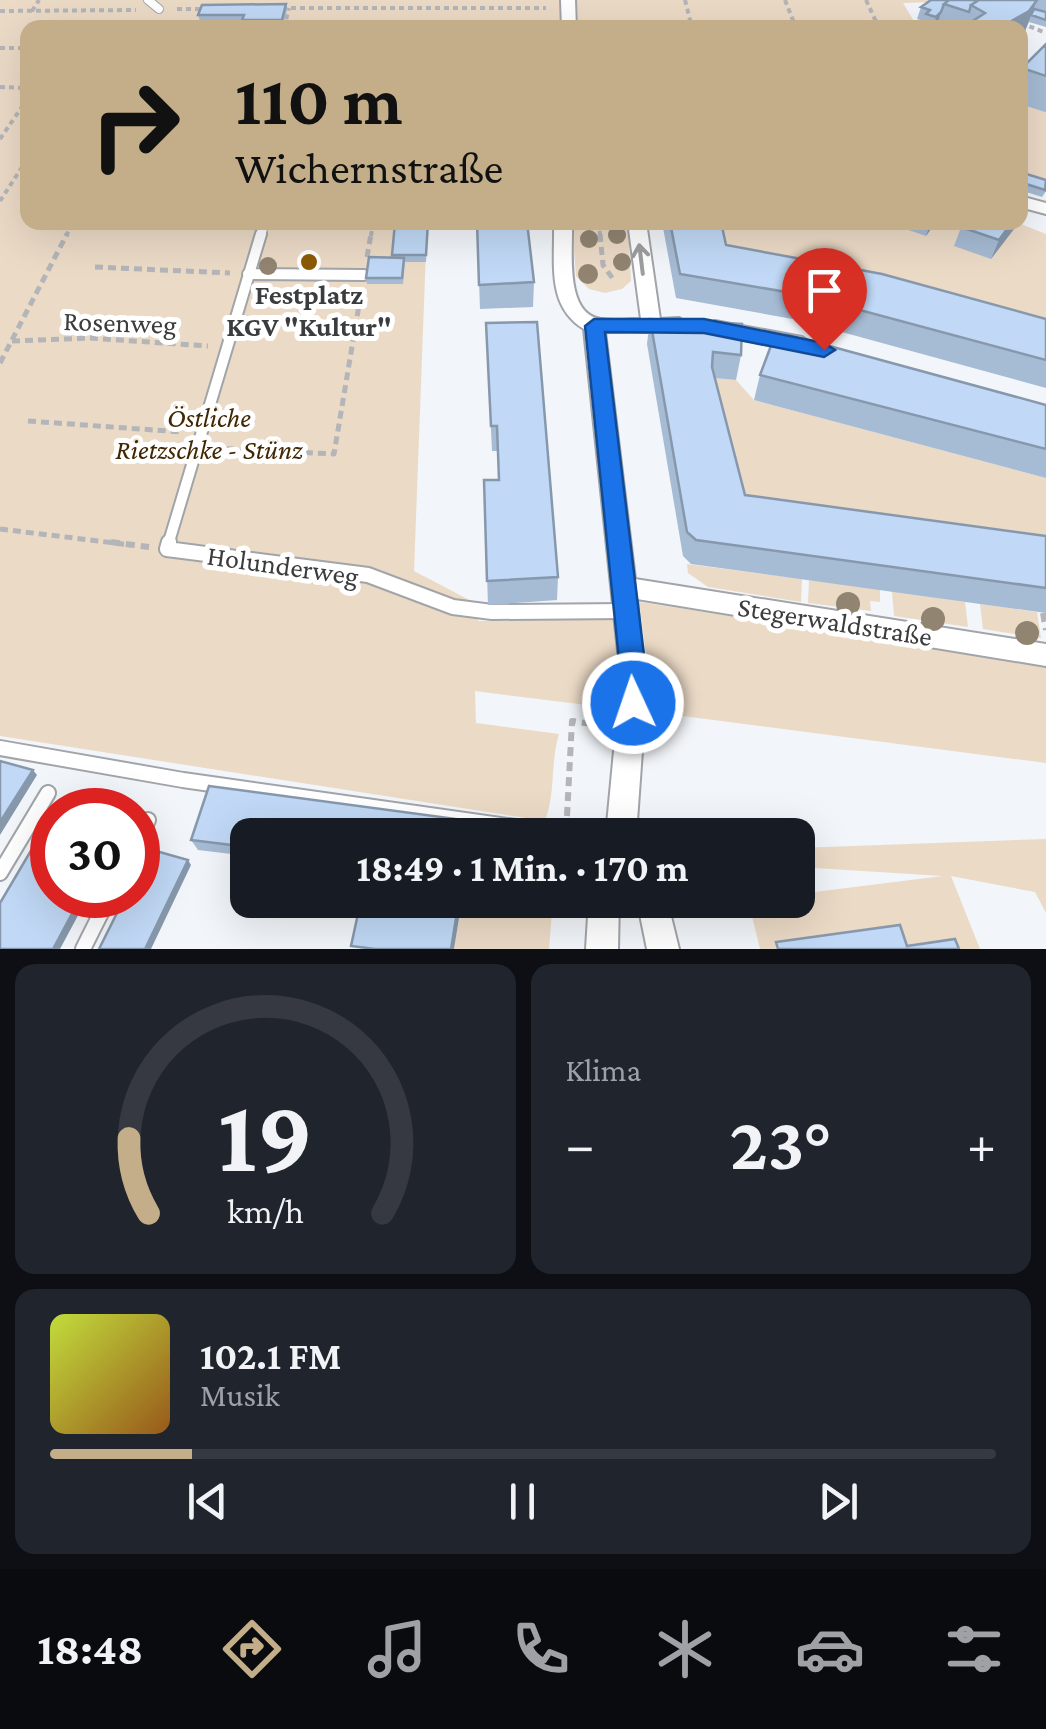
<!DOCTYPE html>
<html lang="de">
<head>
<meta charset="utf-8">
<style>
	body { margin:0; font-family:"Crimson Pro",serif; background:#20242c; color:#f1f3f6; height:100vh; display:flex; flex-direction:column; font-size:38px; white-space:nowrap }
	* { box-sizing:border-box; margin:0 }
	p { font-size:32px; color:#9ea1a6 }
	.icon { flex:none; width:55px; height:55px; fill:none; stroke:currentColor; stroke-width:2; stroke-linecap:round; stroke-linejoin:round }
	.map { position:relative; height:949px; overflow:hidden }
	.drawer { display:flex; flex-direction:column; gap:15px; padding:15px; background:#0d0f14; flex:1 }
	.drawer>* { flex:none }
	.top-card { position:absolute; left:20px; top:20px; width:1008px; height:210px; border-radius:20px; box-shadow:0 10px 40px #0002; background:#c3ae89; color:#111; overflow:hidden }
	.speed { position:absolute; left:30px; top:788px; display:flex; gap:20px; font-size:50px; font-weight:700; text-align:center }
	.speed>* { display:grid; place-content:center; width:130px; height:130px; border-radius:50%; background:#171b24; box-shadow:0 10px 40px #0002; line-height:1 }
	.speed .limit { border:15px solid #d22; background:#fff; color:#111 }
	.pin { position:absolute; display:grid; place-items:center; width:85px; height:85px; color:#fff; margin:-102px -42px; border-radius:50% 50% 50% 0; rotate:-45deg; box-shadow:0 0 10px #0007 }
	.pin .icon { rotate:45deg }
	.me { position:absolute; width:110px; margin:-55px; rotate:357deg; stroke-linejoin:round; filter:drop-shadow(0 0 8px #0008) }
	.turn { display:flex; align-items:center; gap:35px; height:210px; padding:0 50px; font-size:45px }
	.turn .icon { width:130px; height:130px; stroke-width:2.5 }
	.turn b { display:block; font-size:70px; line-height:85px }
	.big { font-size:75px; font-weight:700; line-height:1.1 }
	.drawer .card { flex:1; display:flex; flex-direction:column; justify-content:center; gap:15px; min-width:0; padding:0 35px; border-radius:20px; background:#20242c }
	.drawer .dial { align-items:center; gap:0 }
	.dial svg { height:260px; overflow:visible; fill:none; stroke:#363941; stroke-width:7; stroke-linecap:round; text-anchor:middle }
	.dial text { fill:#f1f3f6; stroke:none }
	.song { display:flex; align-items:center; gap:30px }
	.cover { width:120px; height:120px; border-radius:15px; background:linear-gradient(135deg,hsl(70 70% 55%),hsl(30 70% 35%)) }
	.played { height:10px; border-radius:5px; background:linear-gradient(90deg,#c3ae89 15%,#363941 15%) }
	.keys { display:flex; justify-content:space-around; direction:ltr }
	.heat { display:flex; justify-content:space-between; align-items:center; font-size:55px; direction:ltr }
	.drawer .tiles { flex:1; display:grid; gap:15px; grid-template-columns:1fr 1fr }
	.card:last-child { grid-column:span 2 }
	.trip { position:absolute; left:230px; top:818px; width:585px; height:100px; border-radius:20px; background:#171b24; box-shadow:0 10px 40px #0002; font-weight:700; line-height:100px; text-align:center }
	.tab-bar { display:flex; height:160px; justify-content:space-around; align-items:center; background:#090b0e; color:#9ea1a6 }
	.tab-bar .icon { width:70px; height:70px }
	.tab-bar .current { color:#c3ae89 }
	.tab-bar b { font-size:45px; color:#f1f3f6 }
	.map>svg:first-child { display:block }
	.green { fill:#ebdac6 }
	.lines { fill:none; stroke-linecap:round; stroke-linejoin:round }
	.minor-tunnel { stroke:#cdd0d4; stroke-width:28; stroke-dasharray:28 14; stroke-linecap:butt }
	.service-far2-casing { stroke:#a1a4a8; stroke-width:10 }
	.service-far1-casing { stroke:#a1a4a8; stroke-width:14 }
	.service-casing { stroke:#a1a4a8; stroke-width:18 }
	.minor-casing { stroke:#a1a4a8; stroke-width:4 }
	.path-far2 { stroke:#b3b5b8; stroke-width:4; stroke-dasharray:5 4; stroke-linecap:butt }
	.path-far1 { stroke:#b3b5b8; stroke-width:5; stroke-dasharray:8 5; stroke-linecap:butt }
	.path { stroke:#b3b5b8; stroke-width:6; stroke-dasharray:9 6; stroke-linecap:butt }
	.service-far2 { stroke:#fff; stroke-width:8 }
	.service-far1 { stroke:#fff; stroke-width:10 }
	.service { stroke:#fff; stroke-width:14 }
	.minor { fill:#fff; fill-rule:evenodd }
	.path-bridge { stroke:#b3b5b8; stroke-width:6; stroke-dasharray:9 6; stroke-linecap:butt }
	.tree { fill:#918471 }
	.wall { fill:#a6bbd4 }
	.shaded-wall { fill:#8798ac }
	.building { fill:#c1d9f6; stroke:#8798ac; stroke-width:2.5 }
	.oneway { stroke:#9d9e9e }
	.route { fill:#1a73e8; stroke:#114b97; stroke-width:2.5 }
	.poi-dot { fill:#8b5a03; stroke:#fff; stroke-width:4 }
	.labels { text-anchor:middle; stroke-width:10; stroke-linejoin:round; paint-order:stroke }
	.poi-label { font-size:28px; font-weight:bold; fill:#3b3c3e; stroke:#fff }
	.street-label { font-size:28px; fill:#3b3c3e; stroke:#fff }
	.park-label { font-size:28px; font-style:italic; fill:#412802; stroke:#fff }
</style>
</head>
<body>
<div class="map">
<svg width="1046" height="949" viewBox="0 0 1046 949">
	<rect width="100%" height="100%" fill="#f2f5f9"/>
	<path class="green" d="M0,0H1003L903,3L918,28H28V222L427,223L414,571L475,603L478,621L615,619L617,677L603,707L475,691L476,723L559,734C550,763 556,792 545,821L0,736Z
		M1020,104L1046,112V188L1020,179Z
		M1020,214L1026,216L1021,224L1046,234V350L741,273L711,223H939L964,231L1020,222Z
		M572,223H628L631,281L622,289L605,293L589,289L576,276Z
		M708,377L736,380L754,400L1046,478V562L739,519Z
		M687,564L802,579L801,602L708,587L688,573Z
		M809,580L880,589V602L870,601L871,611L808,603Z
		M892,591L965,602L968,627L894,616Z
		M639,602L1046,664V763L659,713L652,699Z
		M980,604L1037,612L1041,638L983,629Z
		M1046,839V913L1035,892L951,876L980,949H760L748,900H798V894L943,876L798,867V848Z
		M462,900H553L549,949H454Z"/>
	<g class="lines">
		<path class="minor-tunnel" d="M628,751L633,703"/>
		<g class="service-far2-casing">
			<path id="service-far2" d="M148,0L159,9
				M261,236L265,222"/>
		</g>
		<g class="service-far1-casing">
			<path id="service-far1" d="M248,274L364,275
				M168,545L261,234"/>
		</g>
		<g class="service-casing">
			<path id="service" d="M169,542L167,549L368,575L453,607L492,612L626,611
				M0,748L183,780L572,835
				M138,842L148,820
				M0,873L48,793
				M83,949L110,895"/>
		</g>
		<g class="minor-casing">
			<path id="minor" d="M561,0H575L576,28H562Z
				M1020,196L1046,203V214L1020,207Z
				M554,222H572C573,250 564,314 601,319C614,321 628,319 641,319L628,222H646L660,319L679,318L689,325L679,332H605L635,579L1046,644V666L637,599L646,703L642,711L633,715L624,711L620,703L621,680L584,329C546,306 555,263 554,222Z
				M715,321L802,337L812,344L802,351L708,333L705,328Z
				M628,738L638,742L642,751L636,835H606L614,751L618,742Z
				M589,900H619L618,949H586Z
				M637,900H667L679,949H647Z"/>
		</g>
		<path class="path-far2" d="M685,0L692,28
			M785,0L796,28
			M866,0L879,28
			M282,8H546
			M177,9H206
			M0,11L136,10
			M32,11L39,0
			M1021,23L1046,33
			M284,28L289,8
			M0,48H28
			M0,87L28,88
			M0,139L28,98
			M0,201L28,158
			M599,222L600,236
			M66,236L73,222
			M371,236L373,222"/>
		<path class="path-far1" d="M600,234L603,265L613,279
			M367,257L371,234
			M95,267L230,273
			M12,341L89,338L208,346
			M0,363L67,234
			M28,421L182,432
			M214,448L334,454L361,293
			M0,529L131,545"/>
		<path class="path" d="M111,542L149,547
			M1043,613L1046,630
			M567,816L572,721L605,726"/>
		<use href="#service-far2" class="service-far2"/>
		<use href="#service-far1" class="service-far1"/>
		<use href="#service" class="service"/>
		<use href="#minor" class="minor"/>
		<path class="path-bridge" d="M605,726L657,733"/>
	</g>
	<g class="tree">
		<circle cx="617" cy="235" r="9"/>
		<circle cx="589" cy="239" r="9"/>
		<circle cx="622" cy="262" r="9"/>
		<circle cx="268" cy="266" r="9"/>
		<circle cx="588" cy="274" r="10"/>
		<circle cx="848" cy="604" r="12"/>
		<circle cx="933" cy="619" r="12"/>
		<circle cx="1027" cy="633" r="12"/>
	</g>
	<path class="wall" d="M931,0H1046V11L1034,9L1046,12V27L1029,22L1025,31L1020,28H956L940,22L935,28H926L922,26L924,21L917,19L921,7Z
		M286,4L287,10L283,26H243L242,21H200L198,15Z
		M1046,44V112H1045L1020,104V73L1022,68Z
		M1020,172L1046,191L1042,197L1020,190Z
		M428,222L426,262H405L403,284H367L366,278L392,258L395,223Z
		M477,222H529L528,233L534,282L533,307L480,309Z
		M662,222H721L726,245L1046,319V388L798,320L676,298Z
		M892,222H936L926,236L891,224Z
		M939,222H1016L1014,229L991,259L954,246L960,230Z
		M650,319L741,355L736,380L715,378L745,495L1046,536V613L691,564L683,556L647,344Z
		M486,323L558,577L557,600L488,605L484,480H499L497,451H492Z
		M760,375L1046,405V478L754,400Z
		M209,786L471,821L472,835H248V856L198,850L191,840Z"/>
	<path class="shaded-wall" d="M1037,0L1025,31L1020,39V28H1006L1008,23Z
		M941,12L938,22H940L933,28L936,17Z
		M931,222H936L926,236Z
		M1012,222H1016L1014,229L991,259L999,240Z
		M33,770L37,775L0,835V822Z
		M188,860L191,865L151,949H145Z
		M82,895H89L60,949H53Z
		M459,900H462L454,949H451Z"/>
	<path class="building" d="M931,0H949L944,4L941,12L936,17L926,14L930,10L921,7Z
		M949,0H979L971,5L969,12L944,4Z
		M979,0H1037L1029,11L1008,23L1015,25L1013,28H971L968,24L985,13L971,5Z
		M286,4L282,20H242L244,15H198L202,5Z
		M1034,9L1046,12V20L1031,15Z
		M1046,44V76L1022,68Z
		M1020,172L1046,180L1045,190L1020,182Z
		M428,222L426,255H392L395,223Z
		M477,222H527L534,282L479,285Z
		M670,222H721L726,245L882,274L1046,319V360L804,295L680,274Z
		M964,222H1012L999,240L961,227Z
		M369,257L404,258L402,278H366Z
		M650,319L742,324L741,355L713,352L712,367L745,495L1046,536V588L696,540L687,532Z
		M537,322L558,577L487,581L484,480H499L497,426H491L486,323Z
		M775,335H789L1046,405V449L760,375Z
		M0,761L33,770L0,822Z
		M209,786L471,821L469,835H248V847L191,840Z
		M59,804L79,810H55Z
		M52,815V895H82L53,949H0V903Z
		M149,849L188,860L145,949H99L126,895H138V873Z
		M361,900H459L451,949H375L351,946Z
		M900,925L907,946L955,939L959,949H778L776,942Z"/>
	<defs><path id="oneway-shaft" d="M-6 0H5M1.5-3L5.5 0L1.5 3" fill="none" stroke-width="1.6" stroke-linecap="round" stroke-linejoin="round" transform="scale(2.5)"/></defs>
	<use class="oneway" href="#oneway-shaft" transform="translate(641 259) rotate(-97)"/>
	<path class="route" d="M594,319H704L824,343L835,350L824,357L704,333L605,332L647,680L643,712L633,715L624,712L620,703L621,680L585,326Z"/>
	<circle class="poi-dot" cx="309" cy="262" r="10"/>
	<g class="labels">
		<g class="poi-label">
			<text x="309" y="304">Festplatz<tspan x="309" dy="32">KGV "Kultur"</tspan></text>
		</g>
		<g class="street-label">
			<text transform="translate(120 322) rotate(2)" y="10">Rosenweg</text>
			<text transform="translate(283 565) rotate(8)" y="10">Holunderweg</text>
			<text transform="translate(835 621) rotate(9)" y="10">Stegerwaldstraße</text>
		</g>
		<g class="park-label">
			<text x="209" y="427">Östliche<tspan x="209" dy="32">Rietzschke - Stünz</tspan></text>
		</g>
	</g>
</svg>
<div class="speed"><div class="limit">30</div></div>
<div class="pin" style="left:824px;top:350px;background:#d93025"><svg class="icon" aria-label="arrive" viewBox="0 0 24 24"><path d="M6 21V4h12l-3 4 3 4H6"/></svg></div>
<svg class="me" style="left:633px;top:703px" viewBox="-20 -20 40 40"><circle r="17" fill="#1a73e8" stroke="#fff" stroke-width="3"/><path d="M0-11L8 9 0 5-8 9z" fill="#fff"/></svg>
<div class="trip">18:49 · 1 Min. · 170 m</div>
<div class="top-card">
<div class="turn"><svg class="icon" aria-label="right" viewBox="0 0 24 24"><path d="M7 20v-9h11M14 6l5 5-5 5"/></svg><div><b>110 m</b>Wichernstraße</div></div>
</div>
</div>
<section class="drawer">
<div class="tiles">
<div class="card dial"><svg viewBox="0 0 100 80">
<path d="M14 69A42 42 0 1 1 86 69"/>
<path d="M14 69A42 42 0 0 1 8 46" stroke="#c3ae89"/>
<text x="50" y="56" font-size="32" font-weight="700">19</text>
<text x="50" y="72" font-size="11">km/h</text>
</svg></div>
<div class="card"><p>Klima</p>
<div class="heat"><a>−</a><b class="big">23°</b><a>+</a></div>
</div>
<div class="card">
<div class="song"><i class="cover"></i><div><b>102.1 FM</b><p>Musik</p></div></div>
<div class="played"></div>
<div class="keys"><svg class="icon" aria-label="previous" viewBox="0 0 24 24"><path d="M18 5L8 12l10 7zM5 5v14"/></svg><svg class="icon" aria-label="pause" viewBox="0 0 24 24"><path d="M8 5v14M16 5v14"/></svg><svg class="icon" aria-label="next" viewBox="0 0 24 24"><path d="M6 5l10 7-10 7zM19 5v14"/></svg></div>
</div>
</div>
</section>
<nav class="tab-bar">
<b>18:48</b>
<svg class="icon current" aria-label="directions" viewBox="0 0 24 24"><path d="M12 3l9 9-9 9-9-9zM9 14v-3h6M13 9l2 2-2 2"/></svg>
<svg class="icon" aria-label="music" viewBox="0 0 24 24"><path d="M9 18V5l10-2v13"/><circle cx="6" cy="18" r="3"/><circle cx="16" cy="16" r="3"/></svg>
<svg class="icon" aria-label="phone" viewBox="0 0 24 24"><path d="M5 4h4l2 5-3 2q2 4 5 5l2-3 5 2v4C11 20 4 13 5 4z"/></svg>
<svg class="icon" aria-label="climate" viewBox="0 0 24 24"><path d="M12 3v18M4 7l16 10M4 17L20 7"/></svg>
<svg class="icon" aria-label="car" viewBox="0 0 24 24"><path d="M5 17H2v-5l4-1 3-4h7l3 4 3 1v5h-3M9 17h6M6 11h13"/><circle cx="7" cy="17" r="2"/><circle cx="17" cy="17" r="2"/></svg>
<svg class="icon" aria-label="filters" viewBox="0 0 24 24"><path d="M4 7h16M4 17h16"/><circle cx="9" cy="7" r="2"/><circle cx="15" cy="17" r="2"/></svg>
</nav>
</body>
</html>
